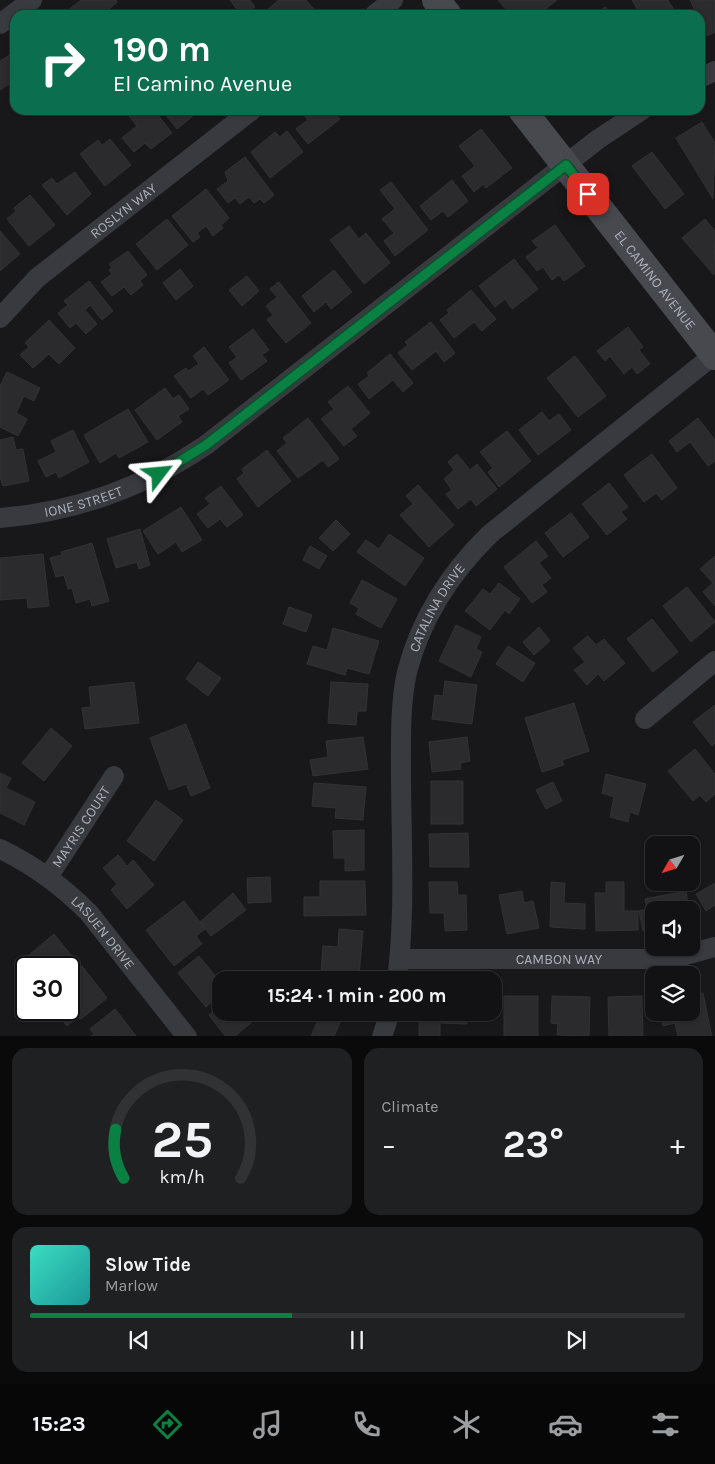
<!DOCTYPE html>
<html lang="en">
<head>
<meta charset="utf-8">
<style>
	body { margin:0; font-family:Karla,sans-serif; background:#1f2022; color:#f1f3f6; height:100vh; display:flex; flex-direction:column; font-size:19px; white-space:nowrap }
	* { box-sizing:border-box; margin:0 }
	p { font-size:16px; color:#9c9ea0 }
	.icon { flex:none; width:28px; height:28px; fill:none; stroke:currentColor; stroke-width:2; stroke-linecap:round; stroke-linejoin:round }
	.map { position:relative; height:1036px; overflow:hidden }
	.details { display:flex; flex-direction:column; gap:12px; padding:12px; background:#0a0a0b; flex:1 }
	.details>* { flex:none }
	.guide { position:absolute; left:10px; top:10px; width:695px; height:105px; border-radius:15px; box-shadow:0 1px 4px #0004,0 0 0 1px #313234; background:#0b6e4f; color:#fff; overflow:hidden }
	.needle { width:32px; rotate:231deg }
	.controls { position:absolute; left:645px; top:836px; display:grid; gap:10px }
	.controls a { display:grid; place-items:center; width:55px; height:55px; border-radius:10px; background:#121214; box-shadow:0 1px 4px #0004,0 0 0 1px #313234; font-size:25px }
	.speed { position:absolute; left:15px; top:956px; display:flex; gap:10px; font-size:25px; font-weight:700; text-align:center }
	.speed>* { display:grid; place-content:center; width:65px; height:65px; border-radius:50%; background:#121214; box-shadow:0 1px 4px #0004,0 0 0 1px #313234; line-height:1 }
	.speed .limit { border:2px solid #111; border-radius:8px; background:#fff; color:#111 }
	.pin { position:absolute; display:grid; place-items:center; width:42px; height:42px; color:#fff; margin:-21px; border-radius:10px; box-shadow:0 2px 8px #0006 }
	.me { position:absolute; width:55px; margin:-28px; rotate:61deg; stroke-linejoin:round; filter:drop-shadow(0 0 4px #0008) }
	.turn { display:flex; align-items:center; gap:18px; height:105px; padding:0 20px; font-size:22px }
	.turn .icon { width:65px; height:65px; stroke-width:2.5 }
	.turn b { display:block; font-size:35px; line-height:42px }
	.big { font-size:38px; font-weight:700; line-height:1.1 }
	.details .tile { flex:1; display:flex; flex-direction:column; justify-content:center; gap:8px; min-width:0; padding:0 18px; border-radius:15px; background:#1f2022 }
	.details .dial { align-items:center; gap:0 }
	.dial svg { height:130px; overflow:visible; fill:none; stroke:#313234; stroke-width:7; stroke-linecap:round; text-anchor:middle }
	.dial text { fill:#f1f3f6; stroke:none }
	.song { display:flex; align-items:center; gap:15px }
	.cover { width:60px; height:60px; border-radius:8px; background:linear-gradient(135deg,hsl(170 70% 55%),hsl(180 70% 35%)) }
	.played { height:5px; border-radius:2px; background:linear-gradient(90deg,#0b8043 40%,#313234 40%) }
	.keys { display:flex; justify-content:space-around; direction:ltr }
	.heat { display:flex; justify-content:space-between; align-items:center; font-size:28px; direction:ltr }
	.details .tiles { flex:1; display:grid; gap:12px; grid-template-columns:1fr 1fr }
	.tile:last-child { grid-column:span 2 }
	.trip { position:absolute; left:212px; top:971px; width:290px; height:50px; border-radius:15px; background:#121214; box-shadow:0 1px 4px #0004,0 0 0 1px #313234; font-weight:700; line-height:50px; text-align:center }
	.tabs { display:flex; height:80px; justify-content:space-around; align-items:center; background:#070708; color:#9c9ea0 }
	.tabs .icon { width:35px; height:35px }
	.tabs .current { color:#0b8043 }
	.tabs b { font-size:22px; color:#f1f3f6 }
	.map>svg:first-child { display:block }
	.building { fill:#2b2b2e; stroke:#323236 }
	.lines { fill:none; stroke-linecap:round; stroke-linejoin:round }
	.minor { stroke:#393a3f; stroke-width:20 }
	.secondary { stroke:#47494f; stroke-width:28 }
	.route-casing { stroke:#07532c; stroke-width:12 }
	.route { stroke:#0b8043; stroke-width:9 }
	.labels { text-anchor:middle; stroke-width:5; stroke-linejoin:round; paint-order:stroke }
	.street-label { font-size:14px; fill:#aab0ba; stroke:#131315 }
</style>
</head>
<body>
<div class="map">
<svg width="715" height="1037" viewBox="0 0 715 1037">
	<rect width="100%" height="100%" fill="#18181a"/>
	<path class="building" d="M81,0H116L117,2L102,15H70L67,11Z
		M230,0H250L255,7L244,15H241Z
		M279,0H306L319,15H274L268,9Z
		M498,0H557L538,15H519L514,9L509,13Z
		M632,0H668L677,15H641Z
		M690,0H715V32L707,36L700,21V15H697Z
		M605,7L611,15H594Z
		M15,52V80L0,90V61Z
		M124,110H154L172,133L151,149L145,143L134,152L122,138L137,126Z
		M170,110H200L177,129L165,114Z
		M307,110H333L340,119L308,144L296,129L308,120L303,114Z
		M702,122L715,143L713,199L676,138Z
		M481,129L512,168L486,188L483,184L474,192L462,176L475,166L459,146Z
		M287,131L303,152L270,178L251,152L275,132L280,137Z
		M110,139L131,165L105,186L80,154L98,140L102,145Z
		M652,152L684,194L665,209L632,166Z
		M245,157L274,195L264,203L260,199L254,203L249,197L240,204L235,198L228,203L217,189L228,181L225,172Z
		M75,172L91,194L67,215L42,185L52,178L57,184Z
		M452,180L468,201L448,217L443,211L431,220L420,206Z
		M391,182L428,230L395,256L384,241L394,233L382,219L395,209L380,190Z
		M206,189L229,218L221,225L223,228L213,236L206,226L197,233L200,237L193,242L172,216Z
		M30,195L55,225L29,246L7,219L16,211L14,208Z
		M167,219L188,245L157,270L136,244Z
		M705,219L715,231L714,275L682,238Z
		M555,225L585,266L564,281L559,275L552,280L543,267L537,271L526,257L538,248L532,241Z
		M349,226L359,239L366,233L390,263L364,284L330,240Z
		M0,231L20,254L0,271Z
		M128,251L147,275L140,281L143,285L131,295L124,287L112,296L101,282L112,274L109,270L112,268L109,264Z
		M514,259L538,289L512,309L505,299L495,307L479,286Z
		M180,269L193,286L176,300L163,283Z
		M334,270L352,292L331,309L326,302L314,312L302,296Z
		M247,276L259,291L242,306L229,290Z
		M89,281L113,311L102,320L90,305L85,310L97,324L86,334L76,323L70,328L58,313L68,305L64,301Z
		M279,282L311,323L286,343L267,320L273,315L266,306L277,297L270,289Z
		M471,290L496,319L482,331L474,322L454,338L440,320L449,313L447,310Z
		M49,320L75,348L59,364L49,354L33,368L20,355L29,347L25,343Z
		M431,322L455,353L444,362L436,351L412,370L398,353L408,345L405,342Z
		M628,327L643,347L639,350L650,364L637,374L632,367L624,374L610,356L605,361L597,351Z
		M253,329L269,350L262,355L267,361L241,380L229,363L237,357L229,347Z
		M204,347L229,380L208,395L203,389L191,398L174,376L186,368L188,371L199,364L193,356Z
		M390,354L413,383L403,392L393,380L369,399L358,384L369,376L367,373Z
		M575,356L606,396L578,417L547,378Z
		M7,372L40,388L34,401L24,396L16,413L27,419L18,436L0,427V386Z
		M348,386L370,413L351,429L357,436L344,446L321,419L334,409L328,402Z
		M165,388L173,399L179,395L189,409L178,416L182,422L157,440L135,410Z
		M128,409L148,442L119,458L116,453L100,463L84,435Z
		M542,412L549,421L559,414L571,430L538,455L519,430Z
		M308,418L339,459L328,467L323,460L298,478L277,451L287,443L283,438Z
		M698,418L715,440V461L708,466L690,442L677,452L669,441Z
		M73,430L89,462L59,478L56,472L46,477L38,461L56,452L51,441Z
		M507,431L531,461L499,487L488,472L493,468L480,452Z
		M13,437L16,450L23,449L29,481L3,486L0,477V440Z
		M267,450L291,481L258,507L237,479L244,473L242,469Z
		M457,454L470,470L477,464L497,489L476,506L471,499L458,509L446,494L452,490L444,479L454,470L448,462Z
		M652,454L677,488L662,500L656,493L644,502L624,475Z
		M609,483L628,507L621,512L627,519L607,535L582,504Z
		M418,485L454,525L429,547L400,515L413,504L406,496Z
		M221,486L243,515L227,527L220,519L208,528L197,514L210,504L205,498Z
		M181,507L202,540L182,552L176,542L158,554L143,531Z
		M571,513L589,537L563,557L545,533Z
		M336,520L350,534L333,551L319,538Z
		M140,529L150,565L139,569L137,562L116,568L107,539Z
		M389,534L424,558L405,586L357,552L366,540L379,549Z
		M536,541L548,556L539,563L551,578L542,585L547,592L532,603L504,567Z
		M92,543L109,601L92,606L90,599L76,603L72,588L68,589L64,575L56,577L50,558L62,555L61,552Z
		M310,546L327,556L319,569L303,560Z
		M43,554L49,606L28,608L27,598L0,600V558Z
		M715,556V606L703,592L713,583L700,569Z
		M362,580L397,599L381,628L356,614L359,608L350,603Z
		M499,583L520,599L509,614L505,610L490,630L465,611L483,589L490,594Z
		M687,587L715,622L691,642L663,606Z
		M289,607L312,615L306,632L283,624Z
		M652,619L678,652L653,672L627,639Z
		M456,625L481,637L476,649L482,652L471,677L439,661Z
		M539,627L550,641L534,655L523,642Z
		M333,628L379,641L369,674L347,668L345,675L307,664L313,646L327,650Z
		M588,636L596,645L604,639L625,663L604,681L598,674L587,685L574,670L585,662L573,648Z
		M508,646L535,663L523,682L496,664Z
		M198,662L221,678L208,696L186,679Z
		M445,681L477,685L472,724L432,719L435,695L443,696Z
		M134,682L139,723L85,729L82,708L91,707L89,687Z
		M331,682L368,684L366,711H357L356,725L328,723Z
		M574,703L589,751L562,760L564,765L542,772L525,718Z
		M715,705V743L712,746L693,722Z
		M186,724L210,788L191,796L186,784L169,790L150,738Z
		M51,728L72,746L44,781L22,763Z
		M363,737L368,769L313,776L310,760L328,757L326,741Z
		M467,737L470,761L460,763L461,769L432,772L429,742Z
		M695,749L715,774V794L706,802L700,795L693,801L668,771Z
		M0,773L11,778L6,788L35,802L24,825L0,813Z
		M606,774L646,784L638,815L630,812L628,822L610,817L614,797L602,793Z
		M431,781H463V824H431Z
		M553,782L562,801L546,809L536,790Z
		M314,783L366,787L363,820L335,818L336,808L312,806Z
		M156,800L183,820L154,861L127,841Z
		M364,830V870L345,871V858H334L333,831Z
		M468,833L469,867H430L429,834Z
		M118,855L127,866L133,860L154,885L127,909L111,890L117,884L103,868Z
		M270,877L271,902L248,903L247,878Z
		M320,881H365L366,915L304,916V897H320Z
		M429,882H457L458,895H466L467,930L445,931L444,913H430Z
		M551,882L565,883L564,903L585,904V929L550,927Z
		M606,882H624V911H638V930L596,931L595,893H606Z
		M715,883V905L706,911L696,894Z
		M522,891L524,903L533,901L539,928L507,934L499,895Z
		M686,891L689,910H654V929L643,931L639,911L647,909L645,899Z
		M233,893L246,910L211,936L200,922Z
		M184,901L205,929L196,936L202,944L174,966L146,930Z
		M339,929L363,931L359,975L321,973L323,946L338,947Z
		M54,934L75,960L66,968H38L28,956Z
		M199,956L221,983V994L206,1007L178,973Z
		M82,966L107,998L81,1019L78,1017L67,1026L54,1010H69V976Z
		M703,993L712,1037H678L675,1023L663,1026L660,1012H691V995Z
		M504,996H538V1037H504Z
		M552,996L590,997L589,1036L557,1035L558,1024L551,1023Z
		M642,996L643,1036L609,1037L608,997Z
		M221,1005V1012H246L253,1021L234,1037H226L209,1015Z
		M115,1009L136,1036L90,1037L94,1034L90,1029Z
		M299,1012H344L334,1037H311L317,1022L298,1015Z
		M419,1012H467V1024L440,1023V1037H419Z"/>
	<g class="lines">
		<g class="minor">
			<path d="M374,15L393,0"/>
			<path d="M0,24L32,0"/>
			<path d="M700,78L715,71"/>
			<path id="s1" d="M0,318L37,278L252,110"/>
			<path id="s2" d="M0,518C76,512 144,487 206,445L597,140L642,110"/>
			<path d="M645,719L715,661"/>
			<path id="s3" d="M0,849C34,865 63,887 89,913L187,1037"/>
			<path id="s4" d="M48,877L114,776"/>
			<path id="s5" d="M400,959H648L685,955L715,947"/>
			<path id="s6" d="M397,980C406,911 401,840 401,771C401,738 400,704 407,672C421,618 450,573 490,534L715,354"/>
			<path d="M382,1037L390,1012"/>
		</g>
		<g class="secondary">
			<path d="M436,0L448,15"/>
			<path id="s7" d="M522,110L715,356"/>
		</g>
	</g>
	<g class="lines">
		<g class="route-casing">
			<path id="route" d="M159,474L206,445L566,165L588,194"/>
		</g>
		<use href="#route" class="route"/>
	</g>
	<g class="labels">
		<g class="street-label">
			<text dy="5" stroke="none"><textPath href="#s1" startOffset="164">ROSLYN WAY</textPath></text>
			<text dy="5" stroke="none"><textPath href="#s7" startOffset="216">EL CAMINO AVENUE</textPath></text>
			<text dy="5" stroke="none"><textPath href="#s2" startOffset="85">IONE STREET</textPath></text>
			<text dy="5" stroke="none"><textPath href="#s6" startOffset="380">CATALINA DRIVE</textPath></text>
			<text dy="5" stroke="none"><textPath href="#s4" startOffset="60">MAYRIS COURT</textPath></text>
			<text dy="5" stroke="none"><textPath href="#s3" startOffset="134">LASUEN DRIVE</textPath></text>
			<text dy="5" stroke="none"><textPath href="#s5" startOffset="159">CAMBON WAY</textPath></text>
		</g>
	</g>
</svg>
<div class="controls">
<a><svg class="needle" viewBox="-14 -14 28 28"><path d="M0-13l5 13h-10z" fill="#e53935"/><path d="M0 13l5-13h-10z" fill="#9c9ea0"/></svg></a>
<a><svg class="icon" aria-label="sound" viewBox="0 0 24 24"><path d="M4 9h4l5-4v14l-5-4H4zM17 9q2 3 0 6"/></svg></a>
<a><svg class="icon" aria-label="layers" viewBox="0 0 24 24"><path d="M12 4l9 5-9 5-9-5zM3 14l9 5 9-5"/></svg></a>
</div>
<div class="speed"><div class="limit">30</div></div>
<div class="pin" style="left:588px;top:194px;background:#d93025"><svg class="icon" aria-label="arrive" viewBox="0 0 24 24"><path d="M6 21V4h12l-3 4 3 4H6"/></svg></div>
<svg class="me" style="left:159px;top:474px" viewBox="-20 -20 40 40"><path d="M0-17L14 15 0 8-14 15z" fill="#0b8043" stroke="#fff" stroke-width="4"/></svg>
<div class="trip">15:24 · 1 min · 200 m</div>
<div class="guide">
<div class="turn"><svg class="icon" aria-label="right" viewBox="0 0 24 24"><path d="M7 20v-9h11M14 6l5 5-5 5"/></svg><div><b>190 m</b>El Camino Avenue</div></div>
</div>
</div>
<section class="details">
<div class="tiles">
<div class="tile dial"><svg viewBox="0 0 100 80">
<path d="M14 69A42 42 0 1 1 86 69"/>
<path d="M14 69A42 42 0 0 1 9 39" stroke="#0b8043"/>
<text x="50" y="56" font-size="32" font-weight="700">25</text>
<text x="50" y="72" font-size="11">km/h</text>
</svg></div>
<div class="tile"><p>Climate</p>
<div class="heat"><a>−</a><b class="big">23°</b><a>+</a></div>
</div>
<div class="tile">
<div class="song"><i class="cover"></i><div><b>Slow Tide</b><p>Marlow</p></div></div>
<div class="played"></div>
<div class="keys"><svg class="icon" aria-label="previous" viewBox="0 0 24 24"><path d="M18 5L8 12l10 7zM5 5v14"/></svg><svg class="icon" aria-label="pause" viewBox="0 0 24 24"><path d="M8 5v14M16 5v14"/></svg><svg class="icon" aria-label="next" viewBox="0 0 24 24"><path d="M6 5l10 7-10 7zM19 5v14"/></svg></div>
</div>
</div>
</section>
<nav class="tabs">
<b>15:23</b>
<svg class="icon current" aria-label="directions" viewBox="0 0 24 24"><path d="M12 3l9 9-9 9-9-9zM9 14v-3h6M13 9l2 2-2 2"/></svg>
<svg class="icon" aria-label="music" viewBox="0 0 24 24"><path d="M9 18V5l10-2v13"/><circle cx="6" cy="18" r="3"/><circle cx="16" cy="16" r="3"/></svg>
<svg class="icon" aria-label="phone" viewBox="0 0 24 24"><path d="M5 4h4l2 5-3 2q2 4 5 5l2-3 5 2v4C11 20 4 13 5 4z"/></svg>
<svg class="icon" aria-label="climate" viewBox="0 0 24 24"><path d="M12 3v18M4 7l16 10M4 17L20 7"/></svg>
<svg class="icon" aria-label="car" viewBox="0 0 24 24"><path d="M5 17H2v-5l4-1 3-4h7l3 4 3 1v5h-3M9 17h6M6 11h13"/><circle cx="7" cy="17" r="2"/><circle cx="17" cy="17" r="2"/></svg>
<svg class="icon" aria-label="filters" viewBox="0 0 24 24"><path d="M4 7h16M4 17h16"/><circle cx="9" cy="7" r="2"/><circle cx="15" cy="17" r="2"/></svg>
</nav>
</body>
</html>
